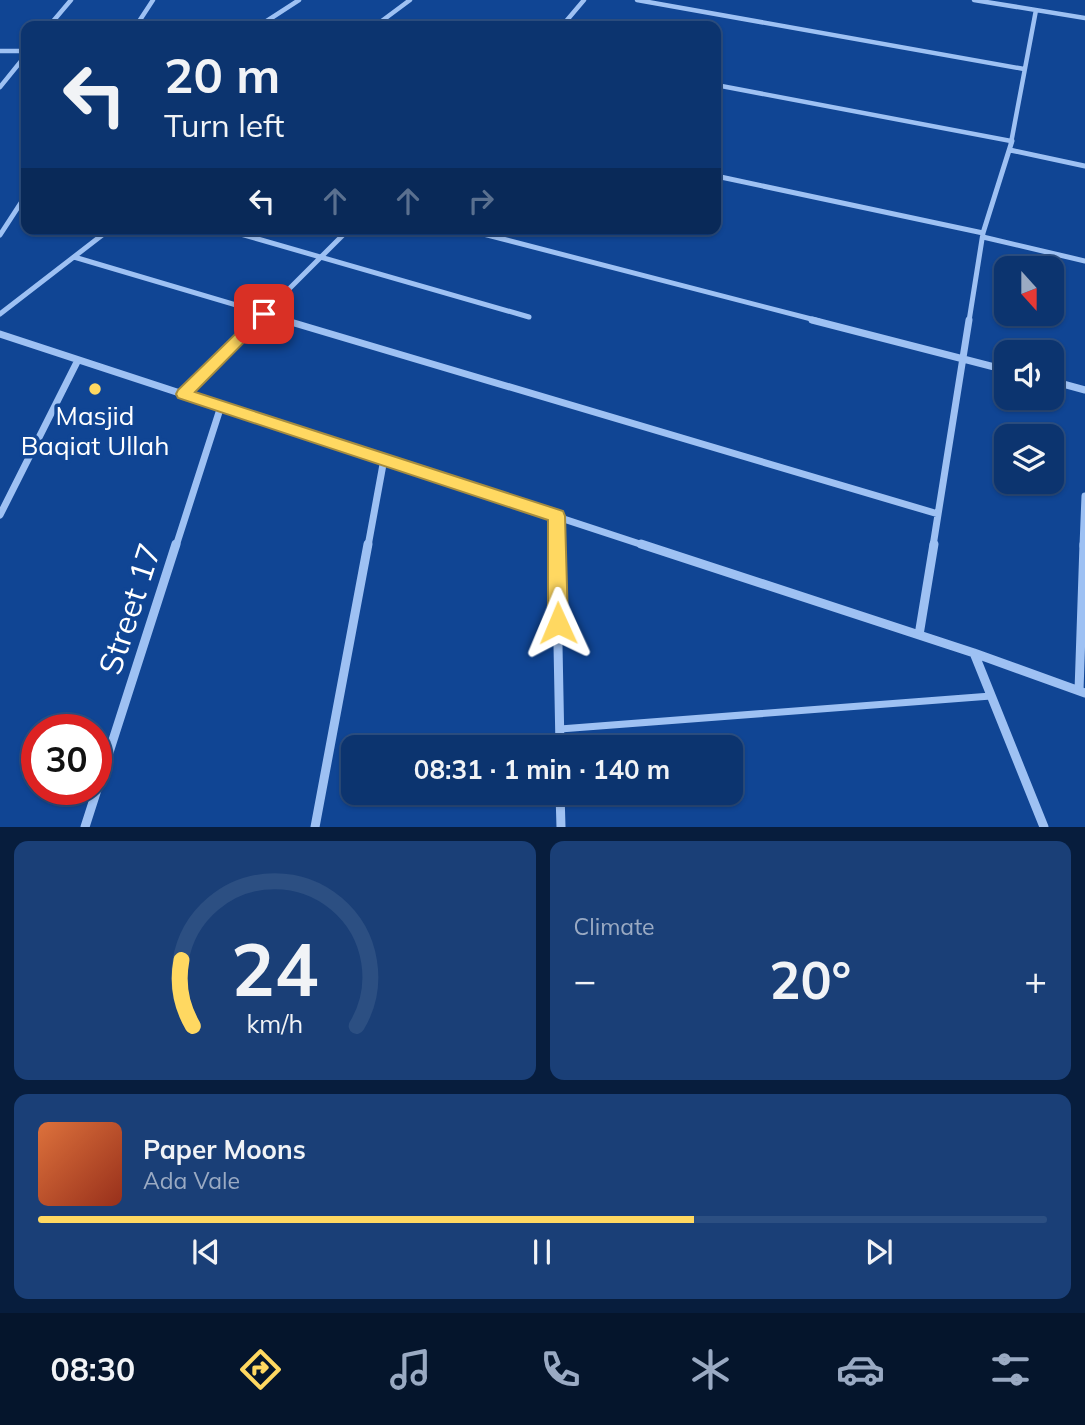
<!DOCTYPE html>
<html lang="en">
<head>
<meta charset="utf-8">
<style>
	body { margin:0; font-family:Mulish,sans-serif; background:#1a3f77; color:#f1f3f6; height:100vh; display:flex; flex-direction:column; font-size:26px; white-space:nowrap }
	* { box-sizing:border-box; margin:0 }
	p { font-size:23px; color:#9aaac3 }
	.icon { flex:none; width:38px; height:38px; fill:none; stroke:currentColor; stroke-width:2; stroke-linecap:round; stroke-linejoin:round }
	.map { position:relative; height:827px; overflow:hidden }
	.details { display:flex; flex-direction:column; gap:14px; padding:14px; background:#071d3d; flex:1 }
	.details>* { flex:none }
	.guide { position:absolute; left:21px; top:21px; width:700px; height:214px; border-radius:14px; box-shadow:0 2px 5px #0004,0 0 0 2px #2c4f82; background:#0c346f; color:#f1f3f6; overflow:hidden }
	.needle { width:46px; rotate:159deg }
	.tools { position:absolute; left:994px; top:256px; display:grid; gap:14px }
	.tools a { display:grid; place-items:center; width:70px; height:70px; border-radius:14px; background:#0c346f; box-shadow:0 2px 5px #0004,0 0 0 2px #2c4f82; font-size:35px }
	.speed { position:absolute; left:21px; top:714px; display:flex; gap:14px; font-size:35px; font-weight:700; text-align:center }
	.speed>* { display:grid; place-content:center; width:91px; height:91px; border-radius:50%; background:#0c346f; box-shadow:0 2px 5px #0004,0 0 0 2px #2c4f82; line-height:1 }
	.speed .limit { border:10px solid #d22; background:#fff; color:#111 }
	.pin { position:absolute; display:grid; place-items:center; width:60px; height:60px; color:#fff; margin:-30px; border-radius:14px; box-shadow:0 4px 10px #0006 }
	.me { position:absolute; width:77px; margin:-38px; rotate:359deg; stroke-linejoin:round; filter:drop-shadow(0 0 5px #0008) }
	.turn { display:flex; align-items:center; gap:24px; height:147px; padding:0 28px; font-size:32px }
	.turn .icon { width:91px; height:91px; stroke-width:2.5 }
	.turn b { display:block; font-size:49px; line-height:60px }
	.lanes { display:flex; align-items:center; height:66px; padding:0 28px; background:#0003; justify-content:center; gap:35px; direction:ltr }
	.lanes .off { opacity:.35 }
	.big { font-size:52px; font-weight:700; line-height:1.1 }
	.details .widget { flex:1; display:flex; flex-direction:column; justify-content:center; gap:10px; min-width:0; padding:0 24px; border-radius:14px; background:#1a3f77 }
	.details .dial { align-items:center; gap:0 }
	.dial svg { height:182px; overflow:visible; fill:none; stroke:#2c4f82; stroke-width:7; stroke-linecap:round; text-anchor:middle }
	.dial text { fill:#f1f3f6; stroke:none }
	.song { display:flex; align-items:center; gap:21px }
	.cover { width:84px; height:84px; border-radius:10px; background:linear-gradient(135deg,hsl(20 70% 55%),hsl(10 70% 35%)) }
	.played { height:7px; border-radius:4px; background:linear-gradient(90deg,#ffd861 65%,#2c4f82 65%) }
	.keys { display:flex; justify-content:space-around; direction:ltr }
	.heat { display:flex; justify-content:space-between; align-items:center; font-size:38px; direction:ltr }
	.details .tiles { flex:1; display:grid; gap:14px; grid-template-columns:1fr 1fr }
	.widget:last-child { grid-column:span 2 }
	.trip { position:absolute; left:341px; top:735px; width:402px; height:70px; border-radius:14px; background:#0c346f; box-shadow:0 2px 5px #0004,0 0 0 2px #2c4f82; font-weight:700; line-height:70px; text-align:center }
	.tabs { display:flex; height:112px; justify-content:space-around; align-items:center; background:#05152c; color:#9aaac3 }
	.tabs .icon { width:49px; height:49px }
	.tabs .current { color:#ffd861 }
	.tabs b { font-size:32px; color:#f1f3f6 }
	.map>svg:first-child { display:block }
	.lines { fill:none; stroke-linecap:round; stroke-linejoin:round }
	.service { stroke:#9ec1f3; stroke-width:7 }
	.minor-far3 { stroke:#9ec1f3; stroke-width:4.5 }
	.minor-far2 { stroke:#9ec1f3; stroke-width:5 }
	.minor-far1 { stroke:#9ec1f3; stroke-width:7 }
	.minor { stroke:#9ec1f3; stroke-width:9 }
	.route { fill:#ffd861; stroke:#a68c3f; stroke-width:2 }
	.poi-dot { fill:#ffd861; stroke:#104594; stroke-width:2.5 }
	.labels { text-anchor:middle; stroke-width:7; stroke-linejoin:round; paint-order:stroke }
	.poi-label { font-size:26px; fill:#fff; stroke:#104594 }
	.near-street-label { font-size:32px; fill:#fff; stroke:#104594 }
</style>
</head>
<body>
<div class="map">
<svg width="1085" height="827" viewBox="0 0 1085 827">
	<rect width="100%" height="100%" fill="#104594"/>
	<g class="lines">
		<path class="service" d="M560,729L991,696"/>
		<path class="minor-far3" d="M637,0L1024,69
			M974,0L1085,18
			M381,22L406,26
			M49,26L71,0
			M136,26L153,0
			M259,26L299,0
			M375,26L410,0
			M562,26L584,0
			M0,51H26
			M716,85L1011,141
			M0,87L26,55
			M1011,143L1036,10"/>
		<path class="minor-far2" d="M1010,150L1085,166
			M716,176L983,233
			M223,229L529,317
			M464,229L819,321
			M0,235L26,195
			M983,237L1085,261
			M74,257L290,321
			M0,314L110,229
			M257,321L349,229
			M969,321L983,233L1012,141"/>
		<path class="minor-far1" d="M284,320L938,514
			M812,320L1006,370
			M0,334L646,546
			M1052,381L1085,390
			M184,394L258,320
			M0,515L78,360
			M556,516L557,546
			M176,546L221,406
			M368,546L384,459
			M933,546L969,320
			M1083,546L1085,496"/>
		<path class="minor" d="M556,544L560,747
			M641,544L974,653L1085,693
			M919,635L934,544
			M974,653L1044,827
			M1079,691L1084,544
			M560,793L561,827
			M85,827L176,544
			M315,827L368,544"/>
	</g>
	<path class="route" d="M264,309L269,311V317L195,392L563,511L565,516L568,623L565,629L558,631L551,629L548,623V520L178,398L176,394L178,390L259,311Z"/>
	<circle class="poi-dot" cx="95" cy="389" r="7"/>
	<g class="labels">
		<g class="poi-label">
			<text x="95" y="425">Masjid<tspan x="95" dy="30">Baqiat Ullah</tspan></text>
		</g>
		<g class="near-street-label">
			<text transform="translate(130 609) rotate(-72)" y="11">Street 17</text>
		</g>
	</g>
</svg>
<div class="tools">
<a><svg class="needle" viewBox="-14 -14 28 28"><path d="M0-13l5 13h-10z" fill="#e53935"/><path d="M0 13l5-13h-10z" fill="#9aaac3"/></svg></a>
<a><svg class="icon" aria-label="sound" viewBox="0 0 24 24"><path d="M4 9h4l5-4v14l-5-4H4zM17 9q2 3 0 6"/></svg></a>
<a><svg class="icon" aria-label="layers" viewBox="0 0 24 24"><path d="M12 4l9 5-9 5-9-5zM3 14l9 5 9-5"/></svg></a>
</div>
<div class="speed"><div class="limit">30</div></div>
<div class="pin" style="left:264px;top:314px;background:#d93025"><svg class="icon" aria-label="arrive" viewBox="0 0 24 24"><path d="M6 21V4h12l-3 4 3 4H6"/></svg></div>
<svg class="me" style="left:558px;top:623px" viewBox="-20 -20 40 40"><path d="M0-17L14 15 0 8-14 15z" fill="#ffd861" stroke="#fff" stroke-width="4"/></svg>
<div class="trip">08:31 · 1 min · 140 m</div>
<div class="guide">
<div class="turn"><svg class="icon" aria-label="left" viewBox="0 0 24 24"><path d="M17 20v-9H6M10 6l-5 5 5 5"/></svg><div><b>20 m</b>Turn left</div></div>
<div class="lanes"><svg class="icon" aria-label="left" viewBox="0 0 24 24"><path d="M17 20v-9H6M10 6l-5 5 5 5"/></svg><svg class="icon off" aria-label="ahead" viewBox="0 0 24 24"><path d="M12 20V5M6 11l6-6 6 6"/></svg><svg class="icon off" aria-label="ahead" viewBox="0 0 24 24"><path d="M12 20V5M6 11l6-6 6 6"/></svg><svg class="icon off" aria-label="right" viewBox="0 0 24 24"><path d="M7 20v-9h11M14 6l5 5-5 5"/></svg></div>
</div>
</div>
<section class="details">
<div class="tiles">
<div class="widget dial"><svg viewBox="0 0 100 80">
<path d="M14 69A42 42 0 1 1 86 69"/>
<path d="M14 69A42 42 0 0 1 9 40" stroke="#ffd861"/>
<text x="50" y="56" font-size="32" font-weight="700">24</text>
<text x="50" y="72" font-size="11">km/h</text>
</svg></div>
<div class="widget"><p>Climate</p>
<div class="heat"><a>−</a><b class="big">20°</b><a>+</a></div>
</div>
<div class="widget">
<div class="song"><i class="cover"></i><div><b>Paper Moons</b><p>Ada Vale</p></div></div>
<div class="played"></div>
<div class="keys"><svg class="icon" aria-label="previous" viewBox="0 0 24 24"><path d="M18 5L8 12l10 7zM5 5v14"/></svg><svg class="icon" aria-label="pause" viewBox="0 0 24 24"><path d="M8 5v14M16 5v14"/></svg><svg class="icon" aria-label="next" viewBox="0 0 24 24"><path d="M6 5l10 7-10 7zM19 5v14"/></svg></div>
</div>
</div>
</section>
<nav class="tabs">
<b>08:30</b>
<svg class="icon current" aria-label="directions" viewBox="0 0 24 24"><path d="M12 3l9 9-9 9-9-9zM9 14v-3h6M13 9l2 2-2 2"/></svg>
<svg class="icon" aria-label="music" viewBox="0 0 24 24"><path d="M9 18V5l10-2v13"/><circle cx="6" cy="18" r="3"/><circle cx="16" cy="16" r="3"/></svg>
<svg class="icon" aria-label="phone" viewBox="0 0 24 24"><path d="M5 4h4l2 5-3 2q2 4 5 5l2-3 5 2v4C11 20 4 13 5 4z"/></svg>
<svg class="icon" aria-label="climate" viewBox="0 0 24 24"><path d="M12 3v18M4 7l16 10M4 17L20 7"/></svg>
<svg class="icon" aria-label="car" viewBox="0 0 24 24"><path d="M5 17H2v-5l4-1 3-4h7l3 4 3 1v5h-3M9 17h6M6 11h13"/><circle cx="7" cy="17" r="2"/><circle cx="17" cy="17" r="2"/></svg>
<svg class="icon" aria-label="filters" viewBox="0 0 24 24"><path d="M4 7h16M4 17h16"/><circle cx="9" cy="7" r="2"/><circle cx="15" cy="17" r="2"/></svg>
</nav>
</body>
</html>
